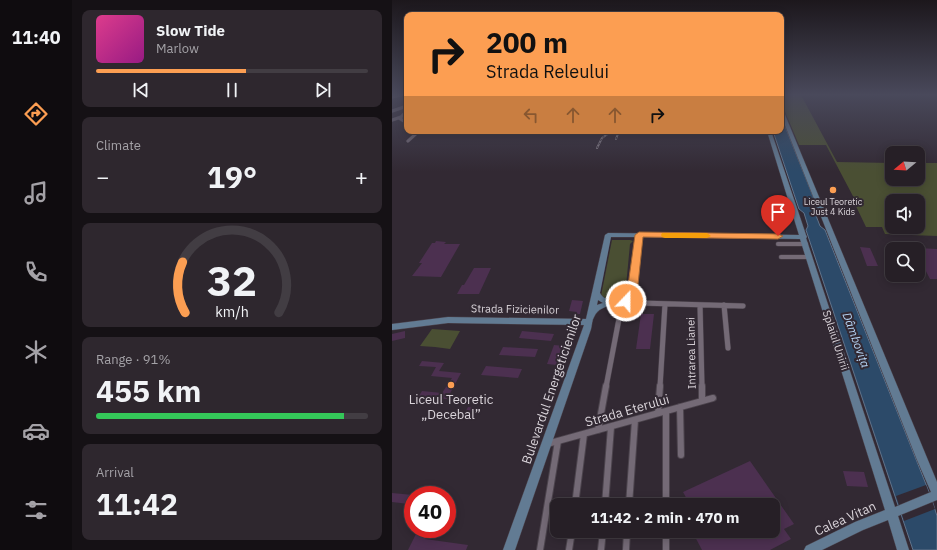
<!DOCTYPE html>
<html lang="en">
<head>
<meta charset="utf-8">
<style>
	body { margin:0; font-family:"IBM Plex Sans",sans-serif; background:#2e272e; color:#f1f3f6; height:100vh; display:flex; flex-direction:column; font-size:15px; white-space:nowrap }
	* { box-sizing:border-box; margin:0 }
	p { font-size:13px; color:#a4a2a7 }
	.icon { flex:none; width:22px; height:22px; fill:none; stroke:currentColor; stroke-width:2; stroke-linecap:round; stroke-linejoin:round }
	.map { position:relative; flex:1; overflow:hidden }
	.side { display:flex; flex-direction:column; gap:10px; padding:10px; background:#151115; width:320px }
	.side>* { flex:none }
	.banner { position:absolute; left:12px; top:12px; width:380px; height:122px; border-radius:8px; box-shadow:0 2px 10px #0003,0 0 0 1px #423d43; background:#fc9e52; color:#111; overflow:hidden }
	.needle { width:26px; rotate:252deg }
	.fabs { position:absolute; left:493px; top:146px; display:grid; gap:8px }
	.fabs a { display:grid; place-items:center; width:40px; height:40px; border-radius:8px; background:#261f26; box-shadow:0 2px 10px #0003,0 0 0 1px #423d43; font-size:20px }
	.speed { position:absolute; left:12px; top:486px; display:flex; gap:8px; font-size:20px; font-weight:700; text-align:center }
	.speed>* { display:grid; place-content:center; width:52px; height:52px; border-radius:50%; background:#261f26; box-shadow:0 2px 10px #0003,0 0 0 1px #423d43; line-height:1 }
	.speed .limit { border:6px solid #d22; background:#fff; color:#111 }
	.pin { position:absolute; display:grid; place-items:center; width:34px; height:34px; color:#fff; margin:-41px -17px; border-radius:50% 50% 50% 0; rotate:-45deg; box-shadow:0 0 4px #0007 }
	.pin .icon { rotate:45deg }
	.me { position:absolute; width:44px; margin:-22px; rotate:22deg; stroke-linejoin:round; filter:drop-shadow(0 0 3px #0008) }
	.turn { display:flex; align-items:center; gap:14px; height:84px; padding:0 16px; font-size:18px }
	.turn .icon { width:52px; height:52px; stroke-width:2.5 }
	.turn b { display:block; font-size:28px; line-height:34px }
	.lanes { display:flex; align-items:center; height:38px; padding:0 16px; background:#0003; justify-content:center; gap:20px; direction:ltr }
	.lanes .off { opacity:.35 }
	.big { font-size:30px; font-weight:700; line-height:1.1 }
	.side .widget { flex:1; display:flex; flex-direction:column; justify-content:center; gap:6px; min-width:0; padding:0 14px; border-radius:8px; background:#2e272e }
	.side .dial { align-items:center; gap:0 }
	.dial svg { height:104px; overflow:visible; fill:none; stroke:#423d43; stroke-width:7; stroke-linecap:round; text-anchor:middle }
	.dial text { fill:#f1f3f6; stroke:none }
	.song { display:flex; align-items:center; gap:12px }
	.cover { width:48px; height:48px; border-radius:6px; background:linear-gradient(135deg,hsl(330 70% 55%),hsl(310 70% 35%)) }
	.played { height:4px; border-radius:2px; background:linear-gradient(90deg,#fc9e52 55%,#423d43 55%) }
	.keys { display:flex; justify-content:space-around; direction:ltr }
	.heat { display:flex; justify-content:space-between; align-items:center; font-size:22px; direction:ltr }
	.charge { height:6px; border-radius:3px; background:linear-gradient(90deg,#34c759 91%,#423d43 0) }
	.trip { position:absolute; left:158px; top:498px; width:230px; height:40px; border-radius:8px; background:#261f26; box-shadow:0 2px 10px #0003,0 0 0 1px #423d43; font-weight:700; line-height:40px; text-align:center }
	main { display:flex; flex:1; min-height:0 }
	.tab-bar { display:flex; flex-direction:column; width:72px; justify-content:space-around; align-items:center; background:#0f0c0f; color:#a4a2a7 }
	.tab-bar .icon { width:28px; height:28px }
	.tab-bar .selected { color:#fc9e52 }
	.tab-bar b { font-size:18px; color:#f1f3f6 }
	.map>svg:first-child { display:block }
	.green { fill:#4a4f33; fill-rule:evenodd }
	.water { fill:#2c4a69; stroke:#60738b }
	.pier { fill:#322933 }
	.building { fill:#4c3050 }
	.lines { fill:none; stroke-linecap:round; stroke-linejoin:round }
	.street-far3-casing { stroke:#4c444d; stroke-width:3.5 }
	.street-far2-casing { stroke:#4c444d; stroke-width:5 }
	.street-far1-casing { stroke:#4c444d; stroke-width:6 }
	.street-casing { stroke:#4c444d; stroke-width:8 }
	.secondary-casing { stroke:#4c444d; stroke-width:1 }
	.street-far3 { stroke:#746a76; stroke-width:3 }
	.street-far2 { stroke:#746a76; stroke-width:4 }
	.street-far1 { stroke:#746a76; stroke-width:5 }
	.street { stroke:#746a76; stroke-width:6 }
	.secondary { fill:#627b93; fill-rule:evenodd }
	.rail-casing { stroke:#857e86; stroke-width:2 }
	.rail { stroke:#322933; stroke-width:1; stroke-dasharray:2; stroke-linecap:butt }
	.route { fill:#fc9e52; stroke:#a46735 }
	.slow { fill:#f59e0b }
	.poi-dot { fill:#fc9e52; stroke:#322933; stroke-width:1.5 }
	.labels { text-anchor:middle; stroke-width:4; stroke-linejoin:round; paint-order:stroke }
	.far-poi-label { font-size:9px; fill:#dad4da; stroke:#322933 }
	.street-label { font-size:11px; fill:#dad4da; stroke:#322933 }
	.water-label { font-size:12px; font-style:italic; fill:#b5d4f5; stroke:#322933 }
	.near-street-label { font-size:13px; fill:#dad4da; stroke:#322933 }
	.near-poi-label { font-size:13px; fill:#dad4da; stroke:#322933 }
</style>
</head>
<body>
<main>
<nav class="tab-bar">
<b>11:40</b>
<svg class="icon selected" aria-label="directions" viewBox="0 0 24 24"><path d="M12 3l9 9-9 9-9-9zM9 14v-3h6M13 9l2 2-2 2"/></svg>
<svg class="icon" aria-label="music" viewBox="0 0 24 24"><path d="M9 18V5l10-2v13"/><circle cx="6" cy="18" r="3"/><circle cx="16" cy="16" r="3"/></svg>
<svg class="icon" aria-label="phone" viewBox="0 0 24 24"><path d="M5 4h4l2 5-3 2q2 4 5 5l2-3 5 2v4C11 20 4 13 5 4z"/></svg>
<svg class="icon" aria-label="climate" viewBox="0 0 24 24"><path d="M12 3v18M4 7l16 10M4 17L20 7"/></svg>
<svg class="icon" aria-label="car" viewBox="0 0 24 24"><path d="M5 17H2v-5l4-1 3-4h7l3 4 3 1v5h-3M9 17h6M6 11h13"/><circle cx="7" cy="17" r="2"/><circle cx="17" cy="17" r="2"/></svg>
<svg class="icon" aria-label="filters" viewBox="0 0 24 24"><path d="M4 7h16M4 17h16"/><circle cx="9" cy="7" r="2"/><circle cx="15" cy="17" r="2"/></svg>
</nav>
<section class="side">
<div class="widget">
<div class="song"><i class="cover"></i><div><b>Slow Tide</b><p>Marlow</p></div></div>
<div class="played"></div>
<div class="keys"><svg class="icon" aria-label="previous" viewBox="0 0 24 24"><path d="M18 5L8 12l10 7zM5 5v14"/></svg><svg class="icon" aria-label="pause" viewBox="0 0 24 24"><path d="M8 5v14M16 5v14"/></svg><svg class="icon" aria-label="next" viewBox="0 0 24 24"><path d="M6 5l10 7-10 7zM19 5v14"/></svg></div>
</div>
<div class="widget"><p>Climate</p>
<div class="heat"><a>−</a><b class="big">19°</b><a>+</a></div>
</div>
<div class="widget dial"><svg viewBox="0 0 100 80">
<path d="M14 69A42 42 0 1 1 86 69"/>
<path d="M14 69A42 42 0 0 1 12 30" stroke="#fc9e52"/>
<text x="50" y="56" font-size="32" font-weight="700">32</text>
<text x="50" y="72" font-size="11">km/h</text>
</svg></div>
<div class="widget"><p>Range · 91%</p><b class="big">455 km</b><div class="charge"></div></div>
<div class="widget"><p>Arrival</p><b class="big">11:42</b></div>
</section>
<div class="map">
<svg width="545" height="550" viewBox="0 0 545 550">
	<rect width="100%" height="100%" fill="#322933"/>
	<path class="green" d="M397,95H409L445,162L500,163V179H526V163H545V236L493,234L490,227H474L461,200H463L434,145H407L389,102V97ZM500,201H526V227H500Z
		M220,240H238L241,241L238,244L233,297C226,301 216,301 209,296Z
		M40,329L68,331L58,349L43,347L49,338L43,347L28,346Z"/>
	<path class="water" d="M389,116L426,209L423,213L428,226L433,230L539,497L545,516V550H521L414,230L416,226L412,213L407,209L381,131H389Z"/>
	<path class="pier" d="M534,485L543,509L512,521L504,496Z"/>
	<path class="building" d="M44,241L54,242L52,244H68L49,277L20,276L30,263H27L40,243H43Z
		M468,247L478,248L486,266H475Z
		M526,248L545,249V279H538L526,256Z
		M82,268H99L87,294H65L70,285H72Z
		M180,300L191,301L188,314H184L185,312L177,311Z
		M249,314H262L258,349H244Z
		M13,331V338L0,341V334Z
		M130,331L162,334L159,341L127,338Z
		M162,345L172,346L165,365L155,364Z
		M111,347L146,349L143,357L107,355Z
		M30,361L52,363L47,371L69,373L55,399H46L47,398L27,396L30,391L50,393L60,378L39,376L44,367L27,366Z
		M94,366L130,369L126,378L89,375Z
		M76,407L84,408L78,419L70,418Z
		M358,461L402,524L392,529L399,539L378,550H310L300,531H381V505H288L296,501L291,492Z
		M451,471L472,472L476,487L455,486Z
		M0,493L21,495V496L17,504L0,502Z
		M24,534L35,536L33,539L76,545L74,550H16Z"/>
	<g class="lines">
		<g class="street-far3-casing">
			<path id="street-far3" d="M0,97L8,95
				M0,111L15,106
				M7,118L15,123
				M0,120L9,117L15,111
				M16,141L27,131"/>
		</g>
		<g class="street-far2-casing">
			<path id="street-far2" d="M386,244H414
				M389,257H418"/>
		</g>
		<g class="street-far1-casing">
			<path id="street-far1" d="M237,299L248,303L351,306
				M308,305L310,387
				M332,305L336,348
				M214,387L230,303
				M268,387L273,304"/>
		</g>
		<g class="street-casing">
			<path id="street" d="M310,386V401
				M288,407L289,455
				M274,411V505
				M266,413L268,386
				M206,430L214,386
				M155,444L321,398
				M183,505L192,434
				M213,505L219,427
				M237,505L243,420
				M274,531V550
				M148,550L166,441
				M177,550L180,531
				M209,550L211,531
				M234,550L235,531"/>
		</g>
		<g class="secondary-casing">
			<path id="secondary" d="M389,109L391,110L545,482V500L506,516L517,550H505L496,520L471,530L430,550H412L414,546L463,522L493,510L408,239L250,237L243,296C232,309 210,300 202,317C200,320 200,325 199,329L123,550H111L192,325L56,323L0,330V324L56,317L194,319L213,235L216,233L407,235L375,131H379L414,235L415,237L414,238L503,507L539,492L525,460L389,115ZM219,237H244L235,295C228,302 213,303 208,293ZM206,300L211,303L205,305Z"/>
		</g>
		<use href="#street-far3" class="street-far3"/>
		<use href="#street-far2" class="street-far2"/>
		<use href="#street-far1" class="street-far1"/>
		<use href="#street" class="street"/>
		<use href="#secondary" class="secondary"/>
		<g class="rail-casing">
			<path id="rail" d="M224,139L227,131
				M205,148L210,138L220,131"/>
		</g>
		<use href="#rail" class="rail"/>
	</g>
	<linearGradient id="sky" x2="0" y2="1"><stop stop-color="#1c171c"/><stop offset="0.55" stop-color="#49495b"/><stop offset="1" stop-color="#49495b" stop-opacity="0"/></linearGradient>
	<rect width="545" height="172" fill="url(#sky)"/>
	<path class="route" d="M247,232L386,234L391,236L386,239L251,237L245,294L238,303L234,304L229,301L235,293L243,235Z"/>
	<path class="slow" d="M270,233H315L319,236L315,238H273L270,237L269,235Z"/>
	<g class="poi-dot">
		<circle cx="441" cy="190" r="4"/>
		<circle cx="59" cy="385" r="4"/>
	</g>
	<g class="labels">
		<g class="far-poi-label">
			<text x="441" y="205">Liceul Teoretic<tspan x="441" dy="10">Just 4 Kids</tspan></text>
		</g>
		<g class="street-label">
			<text transform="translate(123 309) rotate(1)" y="4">Strada Fizicienilor</text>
			<text transform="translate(444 340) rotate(72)" y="4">Splaiul Unirii</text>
			<text transform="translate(299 353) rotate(-91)" y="4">Intrarea Lianei</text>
		</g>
		<g class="water-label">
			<text transform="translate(464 340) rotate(70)" y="4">Dâmbovița</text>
		</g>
		<g class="near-street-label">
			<text transform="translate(159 389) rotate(-71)" y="5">Bulevardul Energeticienilor</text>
			<text transform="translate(235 410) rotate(-16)" y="5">Strada Eterului</text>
			<text transform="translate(453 518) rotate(-24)" y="5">Calea Vitan</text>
		</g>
		<g class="near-poi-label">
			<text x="59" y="404">Liceul Teoretic<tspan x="59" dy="15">„Decebal”</tspan></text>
		</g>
	</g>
</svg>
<div class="fabs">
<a><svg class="needle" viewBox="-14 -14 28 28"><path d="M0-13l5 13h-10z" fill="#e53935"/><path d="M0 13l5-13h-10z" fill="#a4a2a7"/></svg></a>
<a><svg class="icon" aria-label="sound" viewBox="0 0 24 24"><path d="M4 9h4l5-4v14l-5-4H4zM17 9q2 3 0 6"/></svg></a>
<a><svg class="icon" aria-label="search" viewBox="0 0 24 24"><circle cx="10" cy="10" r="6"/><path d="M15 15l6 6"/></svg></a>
</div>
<div class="speed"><div class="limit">40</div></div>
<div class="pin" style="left:386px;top:236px;background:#d93025"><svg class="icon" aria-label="arrive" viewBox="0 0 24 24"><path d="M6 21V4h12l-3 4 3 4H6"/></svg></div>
<svg class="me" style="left:234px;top:301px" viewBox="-20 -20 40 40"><circle r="17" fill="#fc9e52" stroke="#fff" stroke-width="3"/><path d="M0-11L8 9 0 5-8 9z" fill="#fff"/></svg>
<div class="trip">11:42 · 2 min · 470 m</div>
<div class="banner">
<div class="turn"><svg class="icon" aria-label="right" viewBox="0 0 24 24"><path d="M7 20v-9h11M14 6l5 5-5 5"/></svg><div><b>200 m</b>Strada Releului</div></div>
<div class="lanes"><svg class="icon off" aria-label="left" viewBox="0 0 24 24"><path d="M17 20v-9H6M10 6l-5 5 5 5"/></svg><svg class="icon off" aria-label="ahead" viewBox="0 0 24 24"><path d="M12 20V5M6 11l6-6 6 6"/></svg><svg class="icon off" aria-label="ahead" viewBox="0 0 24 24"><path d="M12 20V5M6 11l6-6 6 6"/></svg><svg class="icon" aria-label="right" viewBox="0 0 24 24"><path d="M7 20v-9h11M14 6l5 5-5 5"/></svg></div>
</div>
</div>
</main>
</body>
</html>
